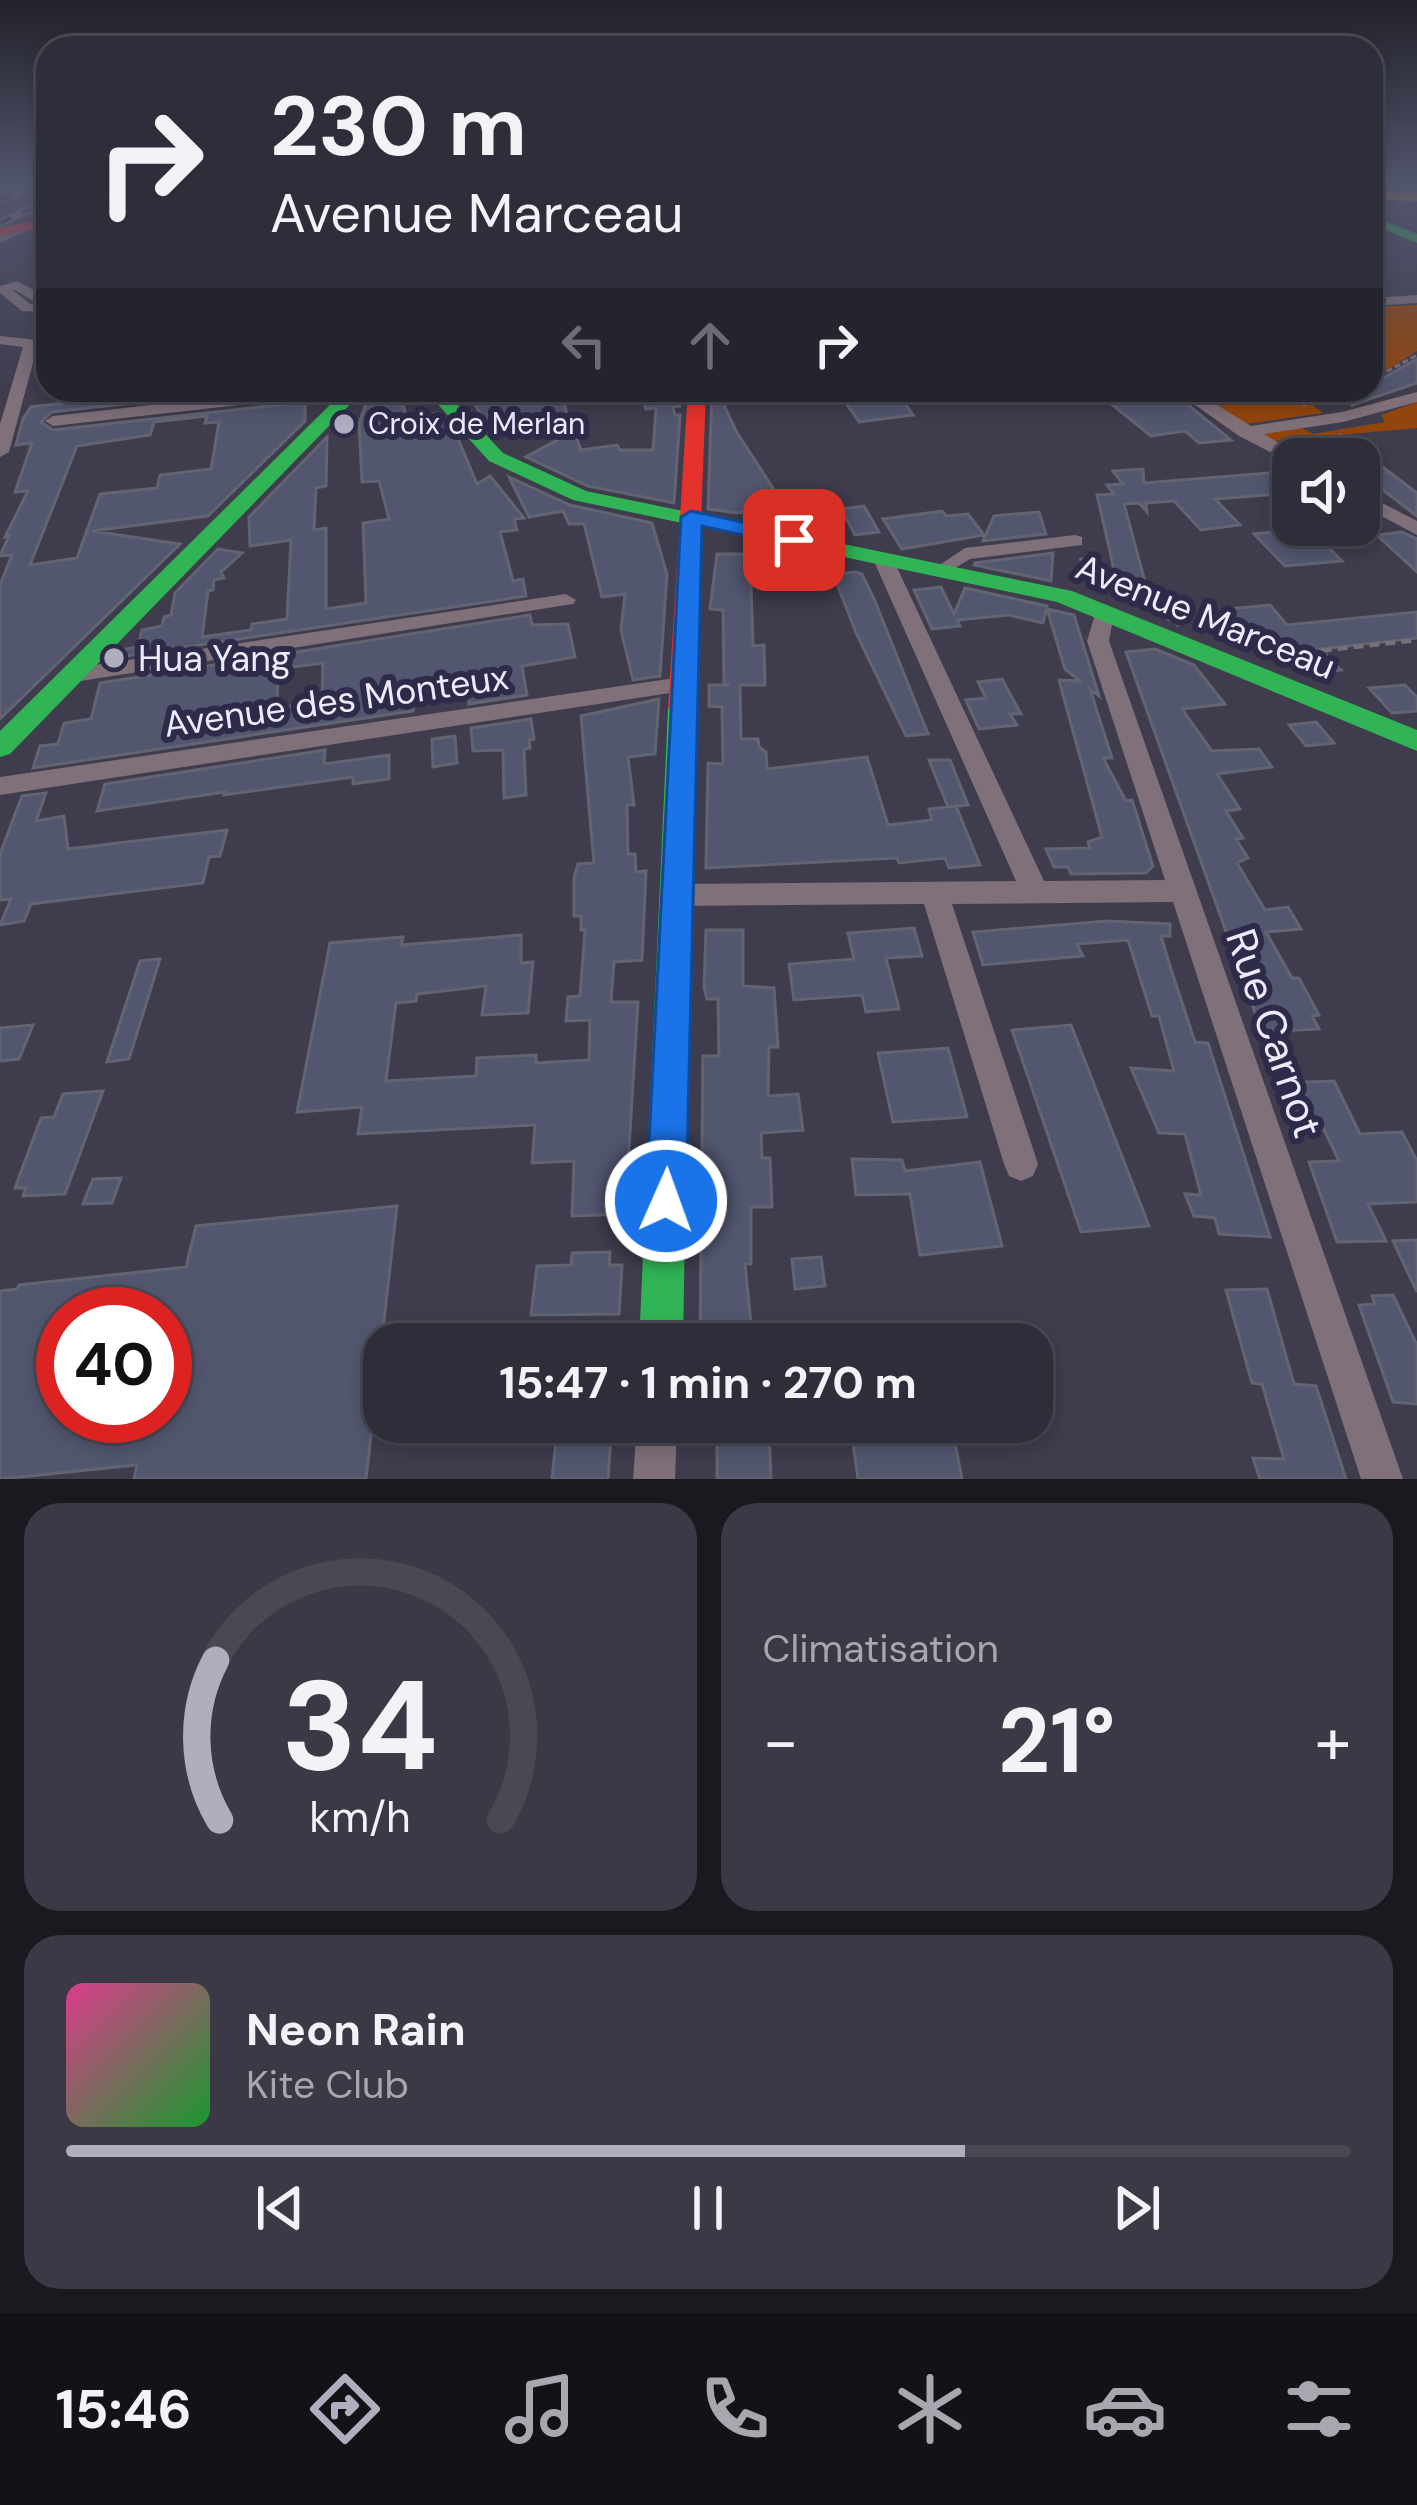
<!DOCTYPE html>
<html lang="fr">
<head>
<meta charset="utf-8">
<style>
	body { margin:0; font-family:"DM Sans",sans-serif; background:#3a3945; color:#f1f3f6; height:100vh; display:flex; flex-direction:column; font-size:45px; white-space:nowrap }
	* { box-sizing:border-box; margin:0 }
	p { font-size:39px; color:#a7a8af }
	.icon { flex:none; width:66px; height:66px; fill:none; stroke:currentColor; stroke-width:2; stroke-linecap:round; stroke-linejoin:round }
	.map { position:relative; height:1479px; overflow:hidden }
	.details { display:flex; flex-direction:column; gap:24px; padding:24px; background:#191920; flex:1 }
	.details>* { flex:none }
	.top-card { position:absolute; left:36px; top:36px; width:1347px; height:366px; border-radius:36px; box-shadow:0 6px 18px #0003,0 0 0 3px #494954; background:#2e2d3a; color:#f1f3f6; overflow:hidden }
	.controls { position:absolute; left:1272px; top:438px; display:grid; gap:24px }
	.controls a { display:grid; place-items:center; width:108px; height:108px; border-radius:24px; background:#2e2d3a; box-shadow:0 6px 18px #0003,0 0 0 3px #494954; font-size:60px }
	.speed { position:absolute; left:36px; top:1287px; display:flex; gap:24px; font-size:60px; font-weight:700; text-align:center }
	.speed>* { display:grid; place-content:center; width:156px; height:156px; border-radius:50%; background:#2e2d3a; box-shadow:0 6px 18px #0003,0 0 0 3px #494954; line-height:1 }
	.speed .limit { border:18px solid #d22; background:#fff; color:#111 }
	.pin { position:absolute; display:grid; place-items:center; width:102px; height:102px; color:#fff; margin:-51px; border-radius:24px; box-shadow:0 6px 18px #0006 }
	.me { position:absolute; width:132px; margin:-66px; rotate:2deg; stroke-linejoin:round; filter:drop-shadow(0 0 9px #0008) }
	.turn { display:flex; align-items:center; gap:42px; height:252px; padding:0 36px; font-size:54px }
	.turn .icon { width:156px; height:156px; stroke-width:2.5 }
	.turn b { display:block; font-size:84px; line-height:102px }
	.lanes { display:flex; align-items:center; height:114px; padding:0 36px; background:#0003; justify-content:center; gap:60px; direction:ltr }
	.lanes .off { opacity:.35 }
	.big { font-size:90px; font-weight:700; line-height:1.1 }
	.details .tile { flex:1; display:flex; flex-direction:column; justify-content:center; gap:18px; min-width:0; padding:0 42px; border-radius:36px; background:#3a3945 }
	.details .dial { align-items:center; gap:0 }
	.dial svg { height:312px; overflow:visible; fill:none; stroke:#494954; stroke-width:7; stroke-linecap:round; text-anchor:middle }
	.dial text { fill:#f1f3f6; stroke:none }
	.song { display:flex; align-items:center; gap:36px }
	.cover { width:144px; height:144px; border-radius:18px; background:linear-gradient(135deg,hsl(330 70% 55%),hsl(130 70% 35%)) }
	.played { height:12px; border-radius:6px; background:linear-gradient(90deg,#afaebf 70%,#494954 70%) }
	.keys { display:flex; justify-content:space-around; direction:ltr }
	.heat { display:flex; justify-content:space-between; align-items:center; font-size:66px; direction:ltr }
	.details .tiles { flex:1; display:grid; gap:24px; grid-template-columns:1fr 1fr }
	.tile:last-child { grid-column:span 2 }
	.trip { position:absolute; left:363px; top:1323px; width:690px; height:120px; border-radius:36px; background:#2e2d3a; box-shadow:0 6px 18px #0003,0 0 0 3px #494954; font-weight:700; line-height:120px; text-align:center }
	.tab-bar { display:flex; height:192px; justify-content:space-around; align-items:center; background:#121217; color:#a7a8af }
	.tab-bar .icon { width:84px; height:84px }
	.tab-bar .active { color:#afaebf }
	.tab-bar b { font-size:54px; color:#f1f3f6 }
	.map>svg:first-child { display:block }
	.green { fill:#92450d }
	.building { fill:#52566f; stroke:#626472; stroke-width:3; fill-rule:evenodd }
	.lines { fill:none; stroke-linecap:round; stroke-linejoin:round }
	.path-far1 { stroke:#796f79; stroke-width:3; stroke-dasharray:6 3; stroke-linecap:butt }
	.path { stroke:#796f79; stroke-width:4.5; stroke-dasharray:10 6; stroke-linecap:butt }
	.street { fill:#7f7079; fill-rule:evenodd }
	.fast { fill:#30b455; fill-rule:evenodd }
	.slow { fill:#ff9f0a; fill-rule:evenodd }
	.jam { fill:#e5322d; fill-rule:evenodd }
	.rail-casing { stroke:#827a84; stroke-width:8 }
	.rail { stroke:#2e2a4a; stroke-width:4.5; stroke-dasharray:12; stroke-linecap:butt }
	.route { fill:#1a73e8; stroke:#114b97; stroke-width:3 }
	.poi-dot { fill:#afaebf; stroke:#2e2a4a; stroke-width:4.5 }
	.labels { text-anchor:middle; stroke-width:12; stroke-linejoin:round; paint-order:stroke }
	.far-poi-label { font-size:30px; fill:#ecebfc; stroke:#2e2a4a; text-anchor:start }
	.street-label { font-size:36px; fill:#ecebfc; stroke:#2e2a4a }
	.poi-label { font-size:36px; fill:#ecebfc; stroke:#2e2a4a; text-anchor:start }
	.near-street-label { font-size:42px; fill:#ecebfc; stroke:#2e2a4a }
</style>
</head>
<body>
<div class="map">
<svg width="1417" height="1479" viewBox="0 0 1417 1479">
	<rect width="100%" height="100%" fill="#3e3c4d"/>
	<path class="green" d="M1417,305V351L1371,380V307Z
		M1282,390H1335L1302,397L1323,413L1245,424L1215,405L1284,393Z
		M1417,402V428L1274,441L1258,431L1298,426L1313,434L1385,422L1381,415Z"/>
	<path class="building" d="M1417,359V383L1352,405L1349,398L1371,390V385Z
		M176,390H245L52,412L41,422L53,430L305,402V421L208,516L92,531L180,544L0,719V585L12,555L0,556L9,536L5,537L28,491L15,492L32,443L16,445L23,419L31,407ZM207,416L205,423L219,422L211,469L160,475L157,488L100,494L77,558L30,565L77,446L150,435L154,422Z
		M497,390H559L570,421L494,435L469,395Z
		M640,390H681L680,406L673,407L675,415H680L674,503L588,486L526,457L574,431L581,450L617,445L620,450H653L656,408L646,409Z
		M712,390H717L736,431L780,499L823,496L833,517L778,524L771,509L737,513L708,509Z
		M1134,390H1170L1231,440L1199,443L1185,431L1151,436L1100,395Z
		M898,393L913,415L859,422L843,399Z
		M400,396L408,420L437,413L456,434L477,484L490,476L524,518L514,519L517,530L500,532L513,581L523,579L526,596L113,658L120,650L138,647L142,630L162,626L164,617L171,615L175,593L218,549L242,553L221,572L224,578L214,580L213,590L208,591L202,637L251,630L252,624L287,619L291,540L250,546L249,517L327,437L326,486L316,488L314,530L326,528V609L366,603L363,523L389,519L379,481L362,482L359,424L367,400Z
		M1340,435L1417,493V516L1359,472V459H1343L1330,448Z
		M1143,469L1144,483L1281,472L1293,483V493L1215,499L1240,525L1201,530L1174,501L1146,503L1147,512L1139,503L1124,504L1145,582L1186,614L1178,625L1131,596L1116,578L1097,495L1114,494L1107,485L1123,484L1113,471Z
		M509,477L570,505L652,523L667,574L660,676L633,680L621,630L625,594L602,597L584,524H569L563,511L529,517Z
		M864,506L879,532L855,535L841,509Z
		M942,511L946,516L968,514L984,535L902,549L883,519Z
		M1039,512L1046,534L983,541L994,516Z
		M1309,528L1342,561L1285,566L1254,534Z
		M1402,532L1417,539V572L1377,535Z
		M1053,553L1051,581L974,565L975,563Z
		M717,554H750L753,646L764,645L765,685H740L741,739H758L759,747L766,752L767,769L867,757L888,825L932,820L929,809L956,806L980,865L949,868L945,858L899,863L897,858L706,868L708,763L723,764L722,707L709,706V685H730H724L723,610L710,609Z
		M856,572L862,574L875,601L928,734L906,736L857,635L833,574Z
		M941,587L954,614L965,588L1047,606L1043,623L1009,615L957,620L960,626L932,629L914,590Z
		M1270,605L1287,625L1417,612V638L1321,649L1341,670L1307,674L1289,653H1281L1275,647L1254,649L1208,630L1228,609Z
		M1047,609L1074,615L1099,696L1090,689L1112,758H1103L1126,801L1132,800L1153,866L1146,873L1071,874L1068,867H1054L1046,849L1090,848L1088,842L1102,837L1059,680L1080,681L1065,669Z
		M530,615L532,625L568,624L575,657L522,666L527,695L469,704L467,675L413,683V711L33,768L40,746L58,744L64,723L91,719L100,683ZM323,663L322,702L277,708L278,669Z
		M1155,649L1194,665L1225,704L1182,709L1212,751L1259,749L1272,767L1217,774L1240,809L1226,811L1243,838L1236,839L1248,858L1237,863L1265,910L1288,907L1301,929L1266,932L1292,978H1299L1319,1015L1312,1016L1319,1029L1262,1032L1126,652Z
		M1002,679L1021,714H1010L1017,725L979,729L966,700L986,698L978,682Z
		M1405,685L1417,697V711L1392,713L1369,688Z
		M659,699L655,754L628,757L634,805H627L628,854H635L636,872L646,871L642,960L614,962L611,1002H638L625,1214L572,1216L574,1161L532,1163L535,1125L358,1134L362,1107L297,1112L330,943L403,937L401,945L521,935V963L533,962L528,1013L482,1015L486,986L417,994L416,1001L396,1003L386,1081L476,1076L477,1058L536,1055V1063L589,1060L590,1020L566,1021L568,997L580,996L585,930H581V916H574V878L578,864L594,863L581,716Z
		M531,719L534,739L529,740L530,748L524,749L526,795L504,798L503,750L473,751L471,728Z
		M1316,722L1334,743L1306,746L1289,725Z
		M455,736L457,763L433,767L432,739Z
		M325,750L324,764L389,755V779L353,784V777L224,795L225,792L97,811L105,784Z
		M929,760H950L968,805L948,807Z
		M46,793L36,821L64,816L68,849L227,830L220,856L209,857L203,883L31,904L24,921L0,925L11,899L0,900V854L22,796Z
		M1107,921L1170,924V936H1161L1170,966L1195,1042L1208,1043L1270,1237L1219,1234L1215,1218L1194,1216L1185,1194L1201,1195L1185,1134L1159,1133L1131,1068L1174,1071L1159,1016H1152L1128,940L1077,944L1083,956L983,965L973,932Z
		M914,928L922,956L886,958L899,1009L866,1012L862,995L794,1000L789,964L854,959L848,933Z
		M706,930H743V986L774,988L778,1047H769L768,1096L798,1094L803,1130L761,1133L762,1158H770L772,1207H751V1264H745L753,1344H700L703,1056H719L718,999H707L704,987Z
		M160,959L129,1059L107,1062L140,961Z
		M33,1025L19,1059L0,1061V1028Z
		M1071,1025L1149,1226L1081,1232L1012,1030Z
		M948,1048L967,1117L893,1122L878,1053Z
		M1334,1081L1360,1134L1402,1132L1417,1161V1202L1368,1204L1386,1241L1337,1242L1309,1162L1339,1161L1320,1121L1294,1123L1281,1083Z
		M103,1091L65,1194L23,1196L26,1188H15L41,1118L54,1117L63,1094Z
		M852,1159L902,1160L905,1171L980,1162L1002,1246L920,1255L910,1194L856,1195Z
		M121,1178L112,1203L83,1204L93,1179Z
		M397,1206L366,1479H134L137,1465L0,1479V1291L17,1289L19,1285L186,1267L196,1226ZM63,1314H165V1416H63Z
		M1417,1240V1292L1393,1241Z
		M610,1252L609,1265H622L619,1314L531,1315L537,1266L571,1265L572,1253Z
		M821,1257L825,1286L795,1289L792,1259Z
		M1267,1289L1294,1384L1316,1386L1346,1479H1260L1253,1458L1284,1459L1262,1384L1252,1383L1226,1290Z
		M1393,1295L1417,1345V1404L1393,1402L1359,1305L1375,1304L1372,1296Z
		M558,1422H612L608,1479H552Z
		M717,1422H755V1433H769L771,1479H717Z
		M850,1422H951L962,1479H858Z"/>
	<g class="lines">
		<path class="path-far1" d="M1371,380L1417,355
			M1305,406L1300,398L1336,390"/>
		<path class="path" d="M1081,558L1089,581
			M1274,656L1417,640"/>
		<path class="street" d="M22,224L26,231L0,243V234Z
			M17,281L48,298V312L22,311L0,293V286ZM13,290H15L38,304H30Z
			M1417,295V303L1371,306V298Z
			M0,336L48,341V349L37,348L9,452L0,457V424L23,347L0,344Z
			M286,390H336L328,395L53,426L45,421L53,416Z
			M1174,390H1193L1251,426L1342,412L1417,392V402L1343,422L1264,434L1299,455L1302,459H1293V464L1239,436Z
			M1359,491L1417,521V535L1359,504Z
			M1075,535L1082,537V545L970,559L942,576L932,570L965,548Z
			M883,553L893,559L1044,881L1165,880L1087,641L1097,608H1111L1114,613L1109,641L1403,1479H1361L1173,902L952,904L1038,1164L1033,1176L1021,1181L1009,1176L1004,1164L924,904L676,906L666,903L662,895L666,887L676,884L1016,881L873,559Z
			M566,594L576,600L573,604L68,683L57,676L68,669Z
			M682,677L690,680L693,685L690,690L0,795V777Z
			M637,1422H677L675,1479H633Z"/>
		<path class="fast" d="M1371,215L1417,234V243L1371,224Z
			M345,390H364L10,754L0,757V731Z
			M425,390H444L503,453L586,491L1072,591L1417,730V751L1057,602L573,500L489,461Z
			M681,699L694,708L683,1344H639L668,708Z"/>
		<path class="slow" d="M1371,191L1417,193V201L1371,199Z"/>
		<path class="jam" d="M0,185H9L0,190Z
			M48,218V226L0,236V228Z
			M688,390H706L694,708L681,717L668,708Z"/>
		<g class="rail-casing">
			<path id="rail" d="M0,200L45,185
				M0,223L48,201"/>
		</g>
		<use href="#rail" class="rail"/>
	</g>
	<linearGradient id="sky" x2="0" y2="1"><stop stop-color="#22212a"/><stop offset="0.47" stop-color="#52566d"/><stop offset="1" stop-color="#52566d" stop-opacity="0"/></linearGradient>
	<rect width="1417" height="392" fill="url(#sky)"/>
	<path class="route" d="M691,511L802,535L805,540L794,546L702,526L686,1201L680,1215L666,1221L652,1215L646,1201L681,517Z"/>
	<g class="poi-dot">
		<circle cx="344" cy="424" r="12"/>
		<circle cx="114" cy="658" r="12"/>
	</g>
	<g class="labels">
		<g class="far-poi-label">
			<text x="368" y="434">Croix de Merlan</text>
		</g>
		<g class="street-label">
			<text transform="translate(1206 616) rotate(22)" y="13">Avenue Marceau</text>
			<text transform="translate(336 700) rotate(-8)" y="13">Avenue des Monteux</text>
		</g>
		<g class="poi-label">
			<text x="138" y="671">Hua Yang</text>
		</g>
		<g class="near-street-label">
			<text transform="translate(1275 1033) rotate(71)" y="15">Rue Carnot</text>
		</g>
	</g>
</svg>
<div class="controls">
<a><svg class="icon" aria-label="sound" viewBox="0 0 24 24"><path d="M4 9h4l5-4v14l-5-4H4zM17 9q2 3 0 6"/></svg></a>
</div>
<div class="speed"><div class="limit">40</div></div>
<div class="pin" style="left:794px;top:540px;background:#d93025"><svg class="icon" aria-label="arrive" viewBox="0 0 24 24"><path d="M6 21V4h12l-3 4 3 4H6"/></svg></div>
<svg class="me" style="left:666px;top:1201px" viewBox="-20 -20 40 40"><circle r="17" fill="#1a73e8" stroke="#fff" stroke-width="3"/><path d="M0-11L8 9 0 5-8 9z" fill="#fff"/></svg>
<div class="trip">15:47 · 1 min · 270 m</div>
<div class="top-card">
<div class="turn"><svg class="icon" aria-label="right" viewBox="0 0 24 24"><path d="M7 20v-9h11M14 6l5 5-5 5"/></svg><div><b>230 m</b>Avenue Marceau</div></div>
<div class="lanes"><svg class="icon off" aria-label="left" viewBox="0 0 24 24"><path d="M17 20v-9H6M10 6l-5 5 5 5"/></svg><svg class="icon off" aria-label="ahead" viewBox="0 0 24 24"><path d="M12 20V5M6 11l6-6 6 6"/></svg><svg class="icon" aria-label="right" viewBox="0 0 24 24"><path d="M7 20v-9h11M14 6l5 5-5 5"/></svg></div>
</div>
</div>
<section class="details">
<div class="tiles">
<div class="tile dial"><svg viewBox="0 0 100 80">
<path d="M14 69A42 42 0 1 1 86 69"/>
<path d="M14 69A42 42 0 0 1 13 28" stroke="#afaebf"/>
<text x="50" y="56" font-size="32" font-weight="700">34</text>
<text x="50" y="72" font-size="11">km/h</text>
</svg></div>
<div class="tile"><p>Climatisation</p>
<div class="heat"><a>−</a><b class="big">21°</b><a>+</a></div>
</div>
<div class="tile">
<div class="song"><i class="cover"></i><div><b>Neon Rain</b><p>Kite Club</p></div></div>
<div class="played"></div>
<div class="keys"><svg class="icon" aria-label="previous" viewBox="0 0 24 24"><path d="M18 5L8 12l10 7zM5 5v14"/></svg><svg class="icon" aria-label="pause" viewBox="0 0 24 24"><path d="M8 5v14M16 5v14"/></svg><svg class="icon" aria-label="next" viewBox="0 0 24 24"><path d="M6 5l10 7-10 7zM19 5v14"/></svg></div>
</div>
</div>
</section>
<nav class="tab-bar">
<b>15:46</b>
<svg class="icon active" aria-label="directions" viewBox="0 0 24 24"><path d="M12 3l9 9-9 9-9-9zM9 14v-3h6M13 9l2 2-2 2"/></svg>
<svg class="icon" aria-label="music" viewBox="0 0 24 24"><path d="M9 18V5l10-2v13"/><circle cx="6" cy="18" r="3"/><circle cx="16" cy="16" r="3"/></svg>
<svg class="icon" aria-label="phone" viewBox="0 0 24 24"><path d="M5 4h4l2 5-3 2q2 4 5 5l2-3 5 2v4C11 20 4 13 5 4z"/></svg>
<svg class="icon" aria-label="climate" viewBox="0 0 24 24"><path d="M12 3v18M4 7l16 10M4 17L20 7"/></svg>
<svg class="icon" aria-label="car" viewBox="0 0 24 24"><path d="M5 17H2v-5l4-1 3-4h7l3 4 3 1v5h-3M9 17h6M6 11h13"/><circle cx="7" cy="17" r="2"/><circle cx="17" cy="17" r="2"/></svg>
<svg class="icon" aria-label="filters" viewBox="0 0 24 24"><path d="M4 7h16M4 17h16"/><circle cx="9" cy="7" r="2"/><circle cx="15" cy="17" r="2"/></svg>
</nav>
</body>
</html>
